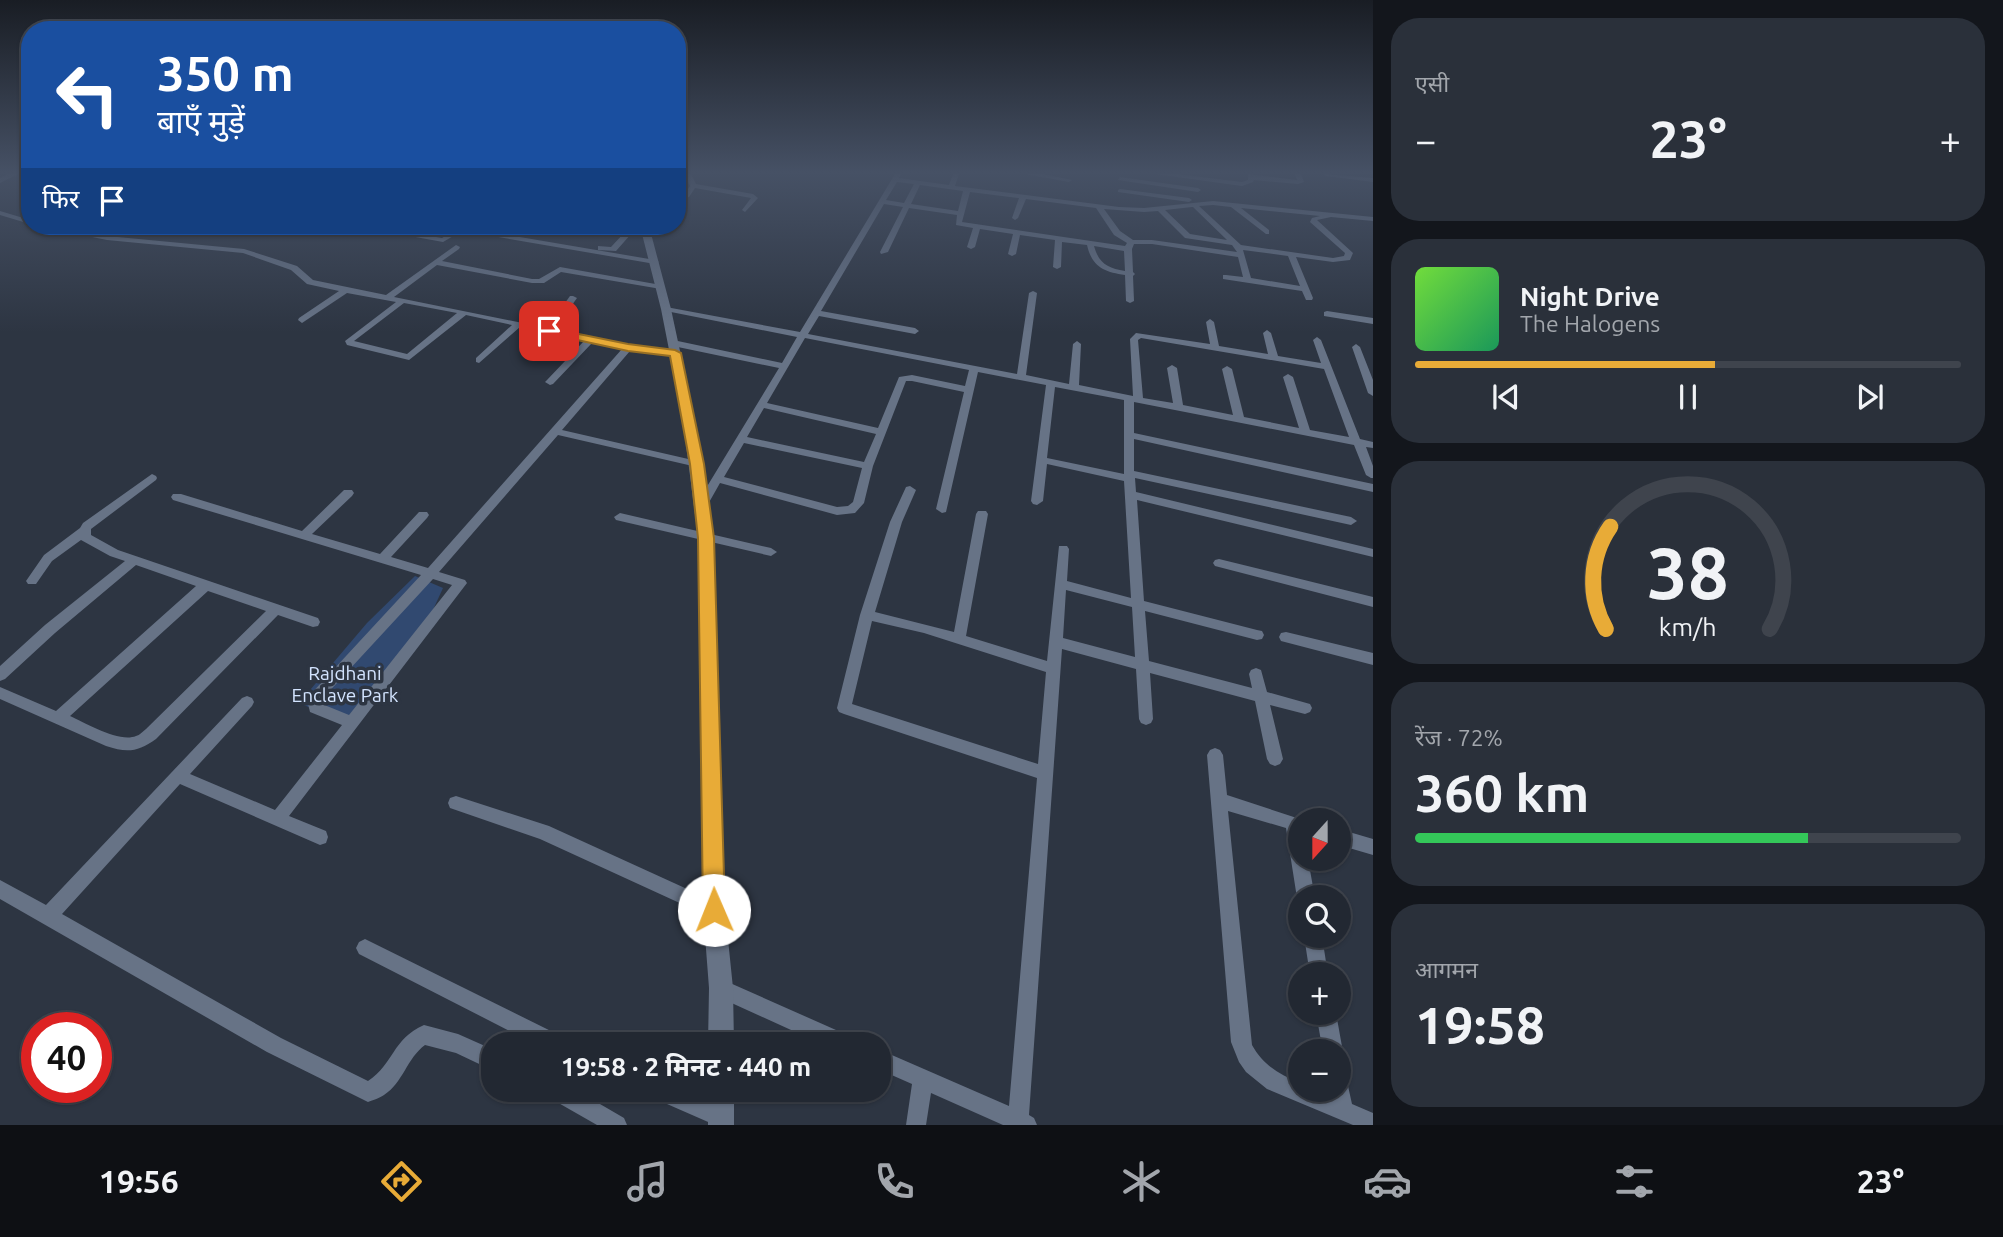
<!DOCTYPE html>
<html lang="hi">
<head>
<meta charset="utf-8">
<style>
	body { margin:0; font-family:Ubuntu,"Noto Sans Devanagari",sans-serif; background:#2a303a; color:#f1f3f6; height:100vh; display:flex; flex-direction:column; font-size:26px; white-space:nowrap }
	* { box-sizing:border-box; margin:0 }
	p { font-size:23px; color:#a2a6ac }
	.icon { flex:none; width:38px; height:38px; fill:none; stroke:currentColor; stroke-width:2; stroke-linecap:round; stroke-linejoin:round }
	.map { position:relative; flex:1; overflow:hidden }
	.side { display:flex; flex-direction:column; gap:18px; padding:18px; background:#13161c; width:630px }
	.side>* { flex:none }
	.top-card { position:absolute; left:21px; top:21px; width:665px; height:214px; border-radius:28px; box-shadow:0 2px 5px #0004,0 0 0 2px #3f444d; background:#1a4fa0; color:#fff; overflow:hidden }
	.needle { width:46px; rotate:201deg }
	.buttons { position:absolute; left:1288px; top:808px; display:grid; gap:14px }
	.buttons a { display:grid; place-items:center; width:63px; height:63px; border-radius:50%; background:#222832; box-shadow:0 2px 5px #0004,0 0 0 2px #3f444d; font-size:35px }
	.speed { position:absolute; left:21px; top:1012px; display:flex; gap:14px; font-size:35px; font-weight:700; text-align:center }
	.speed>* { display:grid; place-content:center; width:91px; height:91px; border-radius:50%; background:#222832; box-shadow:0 2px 5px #0004,0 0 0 2px #3f444d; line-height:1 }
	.speed .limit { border:10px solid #d22; background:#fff; color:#111 }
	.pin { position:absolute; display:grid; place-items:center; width:60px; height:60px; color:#fff; margin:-30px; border-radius:14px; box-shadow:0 4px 10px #0006 }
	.me { position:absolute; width:77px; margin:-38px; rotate:359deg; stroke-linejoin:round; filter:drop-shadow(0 0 5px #0008) }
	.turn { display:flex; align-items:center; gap:24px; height:147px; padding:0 21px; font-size:32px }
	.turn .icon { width:91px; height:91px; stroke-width:2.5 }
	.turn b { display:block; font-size:49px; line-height:60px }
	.then { display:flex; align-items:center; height:66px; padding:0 21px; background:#0003; gap:14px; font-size:26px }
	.big { font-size:52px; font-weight:700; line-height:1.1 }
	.side .card { flex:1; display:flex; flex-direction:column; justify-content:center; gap:10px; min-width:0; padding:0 24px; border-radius:28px; background:#2a303a }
	.side .dial { align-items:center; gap:0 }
	.dial svg { height:182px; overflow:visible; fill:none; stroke:#3f444d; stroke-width:7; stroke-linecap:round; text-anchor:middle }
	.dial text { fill:#f1f3f6; stroke:none }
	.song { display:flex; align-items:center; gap:21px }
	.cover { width:84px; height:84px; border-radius:10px; background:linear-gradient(135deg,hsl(100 70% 55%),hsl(150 70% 35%)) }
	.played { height:7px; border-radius:4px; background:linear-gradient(90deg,#e8ab37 55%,#3f444d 55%) }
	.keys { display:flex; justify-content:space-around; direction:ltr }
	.heat { display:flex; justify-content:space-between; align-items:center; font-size:38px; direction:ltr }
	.charge { height:10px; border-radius:5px; background:linear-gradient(90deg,#34c759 72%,#3f444d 0) }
	.trip { position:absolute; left:481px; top:1032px; width:410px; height:70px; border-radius:28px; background:#222832; box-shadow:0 2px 5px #0004,0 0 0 2px #3f444d; font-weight:700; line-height:70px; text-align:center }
	.tab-bar { display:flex; height:112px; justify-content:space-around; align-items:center; background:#0e1014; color:#a2a6ac }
	.tab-bar .icon { width:49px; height:49px }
	.tab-bar .current { color:#e8ab37 }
	.tab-bar b { font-size:32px; color:#f1f3f6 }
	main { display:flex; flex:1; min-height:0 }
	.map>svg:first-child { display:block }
	.green { fill:#314970 }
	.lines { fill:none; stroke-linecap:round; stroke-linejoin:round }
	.minor { fill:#677386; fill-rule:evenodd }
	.tertiary { fill:#677386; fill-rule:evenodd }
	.route { fill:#e8ab37; stroke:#976f24; stroke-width:2 }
	.labels { text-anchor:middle; stroke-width:7; stroke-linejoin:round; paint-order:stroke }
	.park-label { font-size:19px; fill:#d3e4ff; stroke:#2d3542 }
</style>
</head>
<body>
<main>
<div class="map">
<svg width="1373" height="1125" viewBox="0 0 1373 1125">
	<rect width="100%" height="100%" fill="#2d3542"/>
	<path class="green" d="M415,576L443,588L432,612L344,722L299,703L367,623Z"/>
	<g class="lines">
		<path class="minor" d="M685,174H691L696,184L753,194L758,198L745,212L742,210L751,198L695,188L689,197L677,200L679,196L677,191L685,193L690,186Z
			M895,174H901L899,178L949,185L953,174H959L955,186L1119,207L1144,208L1213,201L1373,217V221L1331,217L1317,220L1353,253L1350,260L1333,262L1296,257L1313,298L1312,300H1306L1302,291L1223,279V275H1226L1243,277L1238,257L1152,244H1134L1132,249L1133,272L1135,274L1133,276L1134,301L1130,303L1126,301L1125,275C1104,272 1092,267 1087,245L1062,242L1061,267L1057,269L1053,267L1055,240L1020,235L1016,254L1012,256L1008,254L1013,234L980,229L975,247L971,249L967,247L973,228L956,225L957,215L909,208L888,252L881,254L880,252L903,207L884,204L821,311L915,328L919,331L915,334L819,316L808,334L1017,374L1029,293L1033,291L1037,293L1026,375L1069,384L1073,344L1077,341L1081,344L1079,385L1133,396L1130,339L1136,333L1210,344L1206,322L1210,319L1214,322L1219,346L1268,354L1263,333L1267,330L1271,333L1278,356L1321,363L1313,340L1317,337L1321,340L1360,439L1373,442V448L1366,447L1373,466V478H1371L1366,475L1354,445L1134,402V433L1373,484V492L1134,439V471L1351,517L1357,521L1351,525L1135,478L1136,492L1373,549V557L1137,500L1144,601L1257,630L1262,631L1264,635L1262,639L1257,640L1145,611L1149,661L1252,688L1249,674L1251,670L1256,668L1261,670L1267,692L1310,704L1312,708L1310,712L1305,714L1270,705L1283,759L1280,764L1275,766L1270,764L1267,759L1255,701L1150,673L1153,719L1151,723L1146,725L1141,723L1139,719L1136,669L1062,649L1029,1115L1034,1118L1037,1125H1003L931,1093L926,1125H906L912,1084L878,1069V1049L1009,1106L1037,778L844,714L839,712L837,708L860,615L890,522L906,487L910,486L916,490L902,522L875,612L954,632L976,514L978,511H986L988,514L966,636L1047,661L1059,546H1067L1069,549L1067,581L1131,598L1124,481L1047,464L1043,501L1037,505L1033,504L1031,501L1046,385L978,372L946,512L942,513L936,509L964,392L912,381H906L873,466L864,503L855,513L837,515L720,483L707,506H699L697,503L779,368L673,346L669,343L673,340L782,363L797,337L666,311L662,309L666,307L800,332ZM897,182L914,184L904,203L886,200ZM920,185L963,191L958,211L911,204ZM970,192L1019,198L1012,218L1015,220L1018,218L1026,199L1096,208L1114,235L1127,243L1125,246L962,222ZM1213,205L1231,207L1266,234H1269V230L1241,208L1320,216L1312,218L1310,222L1345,253L1344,256L1333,258L1241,245L1199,206ZM1192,207H1193L1227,240L1190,234L1165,210ZM1104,209L1144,212L1158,211L1185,238L1232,245L1237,252L1152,240H1133L1120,231ZM1094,246L1124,251L1125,271C1108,268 1099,264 1094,246ZM1243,250L1288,256L1300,286L1251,278ZM805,338L969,370L965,386L912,375L899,377L878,428L767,403ZM1141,338L1324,369L1349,437L1310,430L1293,377L1288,374L1283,377L1299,428L1244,417L1232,369L1227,366L1222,369L1233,415L1183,405L1177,368L1172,365L1167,368L1173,403L1143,398L1138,340ZM1055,387L1124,400V474L1047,458ZM764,408L876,434L864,462L747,437ZM744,443L862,468L853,502L848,506L837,507L724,477ZM1066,590L1132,607L1135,657L1063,638ZM872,621L924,633L1046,672L1038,764L852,704Z
			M1025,174H1043L1072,180L1069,182Z
			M1155,174H1177L1242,182L1248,180V174L1297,180L1295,174H1301L1304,182L1298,184L1254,180L1253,182L1242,186Z
			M1323,174L1373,178V182L1326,176Z
			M1120,177L1198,188L1201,190L1198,192L1118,180Z
			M1120,189L1189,198L1192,200L1189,202L1118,192V190Z
			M0,211L30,220V224L0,215Z
			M38,226H52L107,236L244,249L297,266L313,280L386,295L456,245L460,247L459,249L442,261L532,279H539L560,267L661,285L665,287L661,289L561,272L544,283H532L437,265L394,297L547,328L570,296H573L577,298L555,329L628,345L678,351V355L675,356L630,351L562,430L697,461L702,464L697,467L558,435L439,572L465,580L467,583L289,816L326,831L328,837L326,843L320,845L180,784L62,914L281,1038L368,1081C394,1064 392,1039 424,1025L458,1034L494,1050V1071L456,1053L425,1045C407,1058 403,1083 384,1095C380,1098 373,1100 368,1102L267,1052L0,899V880L46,905L242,698L247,696L252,698L254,702L252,706L190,774L275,810L342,725L310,712L307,700L309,696L421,575L173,500L171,497L173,494H181L302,531L344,490H352L354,493L352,496L312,534L380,554L419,512H427L429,515L427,518L391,557L428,568L622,349L592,343L553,384L550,385L545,382L547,380L584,341L520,327L479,363L476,362V358L512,325L466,315L409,360L347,345L345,341L396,302L347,293L302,323L298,320L299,318L339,291L307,284L291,270L243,253L107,240ZM404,303L457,313L407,354L354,341ZM433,579L452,585L349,715L322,704L324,697Z
			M355,226H370L442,238C463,225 467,223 492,228L491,232L655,260L659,262L655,264L481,234L477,232L479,230L467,228L443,242Z
			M590,226H605L649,234L645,236L631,234L616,251L598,250V246L611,247L624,233L593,228Z
			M1327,311L1373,318V324L1324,316V312Z
			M1356,344L1360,347L1373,380V396L1368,393L1352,347Z
			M152,474L156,476L157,478L156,480L91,529V535L118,550L318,618L320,622L318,626L313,627L278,615L156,739C138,752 127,753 106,746L0,699V687L56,711L196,586L136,565L55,633L5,679L0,681V666L45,625L125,561L110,556L81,540L52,561L36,584H28L26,581L44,555L80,528L83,523ZM208,591L266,611L146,729C142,732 140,735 136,736C119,743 86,723 70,716Z
			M620,513L771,548L777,552L771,556L616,520L614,517Z
			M1219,559L1373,597V607L1215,566L1213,563L1215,560Z
			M1286,632L1373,653V665L1281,641L1279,637L1281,633Z
			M1215,748L1220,750L1223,755L1227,795L1306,821H1300V859H1308L1315,898H1300V904L1297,898L1286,828L1228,811L1252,1045C1263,1065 1279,1074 1300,1083V1090H1319L1330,1095V1090H1339V1074L1346,1077L1352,1104L1373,1113V1125H1353L1267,1089L1246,1072L1239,1062L1231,1042L1207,755L1210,750Z
			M456,796L549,826L720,904L723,910L720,916L714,919L708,916L540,839L450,808L448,803L450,798Z
			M1339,829L1373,839V855L1339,845Z
			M1304,936H1322L1328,975H1310Z
			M365,939L565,1038L568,1045H537L359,954L356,948L359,942Z
			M721,979L854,1038L857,1045H824L714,995L712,988L714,981Z
			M1316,1013H1336L1343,1052L1340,1059L1339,1052H1323Z
			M545,1090H576L624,1118L627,1125H597L548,1097Z
			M648,1090H683L728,1110L731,1117L728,1124L715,1125L651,1097Z"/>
		<path class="tertiary" d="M7,174H18L0,183V178Z
			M640,226H649L671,309L695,421L714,538L725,910L733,988L734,1045H708L709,988L703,910L698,538L683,421L661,309Z
			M708,1090H734V1125H708Z"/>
	</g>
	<linearGradient id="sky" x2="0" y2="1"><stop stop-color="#191d24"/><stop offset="0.52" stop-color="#465165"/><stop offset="1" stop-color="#465165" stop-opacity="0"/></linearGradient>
	<rect width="1373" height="332" fill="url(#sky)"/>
	<path class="route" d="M549,328L628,344L675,350L681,353L704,464L714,538L725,910L722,918L714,921L706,918L703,910L698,538L690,464L670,356L628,351L545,333L544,331Z"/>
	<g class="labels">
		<g class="park-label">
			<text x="345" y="680">Rajdhani<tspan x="345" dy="22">Enclave Park</tspan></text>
		</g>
	</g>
</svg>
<div class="buttons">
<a><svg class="needle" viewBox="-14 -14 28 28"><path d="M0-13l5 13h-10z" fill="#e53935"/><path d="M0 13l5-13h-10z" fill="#a2a6ac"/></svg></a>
<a><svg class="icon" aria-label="search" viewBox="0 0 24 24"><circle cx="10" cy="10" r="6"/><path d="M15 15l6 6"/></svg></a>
<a>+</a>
<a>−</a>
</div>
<div class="speed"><div class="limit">40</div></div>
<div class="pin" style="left:549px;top:331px;background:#d93025"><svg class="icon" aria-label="arrive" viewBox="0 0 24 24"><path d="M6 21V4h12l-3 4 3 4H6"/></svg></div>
<svg class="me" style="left:714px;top:910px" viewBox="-20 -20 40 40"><circle r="19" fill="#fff"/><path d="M0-13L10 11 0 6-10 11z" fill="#e8ab37"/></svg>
<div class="trip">19:58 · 2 मिनट · 440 m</div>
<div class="top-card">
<div class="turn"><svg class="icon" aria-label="left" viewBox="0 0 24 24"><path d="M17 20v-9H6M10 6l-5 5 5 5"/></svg><div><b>350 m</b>बाएँ मुड़ें</div></div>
<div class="then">फिर<svg class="icon" aria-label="arrive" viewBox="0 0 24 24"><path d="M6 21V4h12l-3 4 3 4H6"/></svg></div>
</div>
</div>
<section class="side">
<div class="card"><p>एसी</p>
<div class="heat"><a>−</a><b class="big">23°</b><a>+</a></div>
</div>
<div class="card">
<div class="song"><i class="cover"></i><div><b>Night Drive</b><p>The Halogens</p></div></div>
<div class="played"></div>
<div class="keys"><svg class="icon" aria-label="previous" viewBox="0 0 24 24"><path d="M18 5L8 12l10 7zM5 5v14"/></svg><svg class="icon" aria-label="pause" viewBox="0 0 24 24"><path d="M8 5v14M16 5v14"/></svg><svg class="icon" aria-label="next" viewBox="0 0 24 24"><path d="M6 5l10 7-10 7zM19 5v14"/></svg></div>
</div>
<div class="card dial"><svg viewBox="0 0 100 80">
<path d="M14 69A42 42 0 1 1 86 69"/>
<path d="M14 69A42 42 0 0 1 16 24" stroke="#e8ab37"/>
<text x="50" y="56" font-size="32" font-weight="700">38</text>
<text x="50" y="72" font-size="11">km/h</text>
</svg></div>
<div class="card"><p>रेंज · 72%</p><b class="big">360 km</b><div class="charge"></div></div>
<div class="card"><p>आगमन</p><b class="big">19:58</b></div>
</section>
</main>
<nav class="tab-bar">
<b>19:56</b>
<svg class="icon current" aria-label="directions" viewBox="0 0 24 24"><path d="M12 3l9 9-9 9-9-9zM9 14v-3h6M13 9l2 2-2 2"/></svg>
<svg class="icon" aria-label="music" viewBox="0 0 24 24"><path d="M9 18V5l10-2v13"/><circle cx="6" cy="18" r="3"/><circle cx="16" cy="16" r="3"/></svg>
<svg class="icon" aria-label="phone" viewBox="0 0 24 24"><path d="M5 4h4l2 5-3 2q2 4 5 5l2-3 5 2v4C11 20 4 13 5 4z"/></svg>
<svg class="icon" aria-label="climate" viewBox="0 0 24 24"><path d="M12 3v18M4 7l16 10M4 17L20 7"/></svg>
<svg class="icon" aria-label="car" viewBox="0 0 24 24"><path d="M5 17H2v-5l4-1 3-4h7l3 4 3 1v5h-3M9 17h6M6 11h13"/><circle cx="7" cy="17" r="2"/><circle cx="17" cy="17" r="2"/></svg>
<svg class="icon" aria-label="filters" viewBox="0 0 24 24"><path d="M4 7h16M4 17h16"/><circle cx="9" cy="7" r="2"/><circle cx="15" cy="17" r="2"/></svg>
<b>23°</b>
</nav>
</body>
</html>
